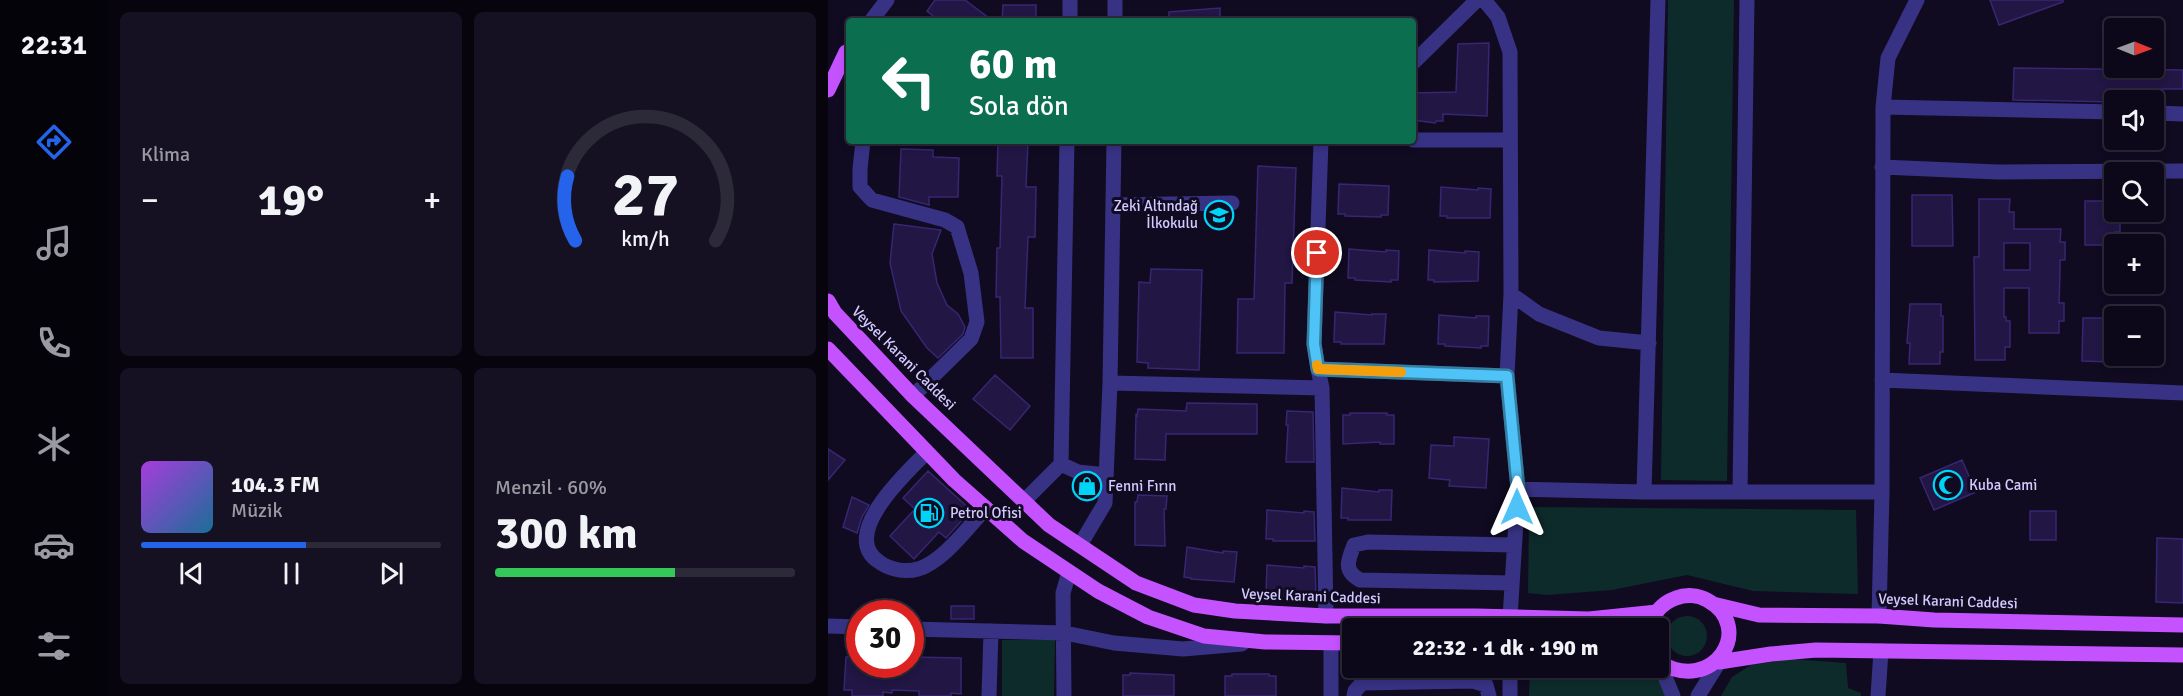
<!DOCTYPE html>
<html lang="tr">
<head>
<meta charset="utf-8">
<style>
	body { margin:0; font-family:Signika,sans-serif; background:#151122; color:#f1f3f6; height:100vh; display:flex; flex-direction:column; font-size:22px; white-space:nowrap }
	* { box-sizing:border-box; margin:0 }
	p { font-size:20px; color:#9a9aa2 }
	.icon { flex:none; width:33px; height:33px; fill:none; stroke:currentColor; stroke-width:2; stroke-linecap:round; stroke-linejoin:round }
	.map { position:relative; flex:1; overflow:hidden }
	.sheet { display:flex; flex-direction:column; gap:12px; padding:12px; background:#07040e; width:720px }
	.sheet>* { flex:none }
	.hud { position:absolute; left:18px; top:18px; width:570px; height:126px; border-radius:6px; box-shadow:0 3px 9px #0003,0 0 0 2px #2c2938; background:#0b6e4f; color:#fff; overflow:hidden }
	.needle { width:39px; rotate:91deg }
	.buttons { position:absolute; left:1276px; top:18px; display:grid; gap:12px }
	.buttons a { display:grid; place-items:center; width:60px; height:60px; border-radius:6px; background:#0c0819; box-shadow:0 3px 9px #0003,0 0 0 2px #2c2938; font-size:30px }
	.speed { position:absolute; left:18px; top:600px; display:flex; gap:12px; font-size:30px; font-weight:700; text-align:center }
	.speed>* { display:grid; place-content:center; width:78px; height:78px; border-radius:50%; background:#0c0819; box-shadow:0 3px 9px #0003,0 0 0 2px #2c2938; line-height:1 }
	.speed .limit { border:9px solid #d22; background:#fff; color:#111 }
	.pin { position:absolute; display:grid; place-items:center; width:51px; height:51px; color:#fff; margin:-26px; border:3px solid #fff; border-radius:50%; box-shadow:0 2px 6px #0007 }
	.me { position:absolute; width:66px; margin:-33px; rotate:0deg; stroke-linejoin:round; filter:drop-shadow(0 0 4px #0008) }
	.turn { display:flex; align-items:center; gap:21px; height:126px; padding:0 24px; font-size:27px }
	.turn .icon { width:78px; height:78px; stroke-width:2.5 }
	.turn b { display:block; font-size:42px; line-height:51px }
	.big { font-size:45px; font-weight:700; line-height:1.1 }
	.sheet .card { flex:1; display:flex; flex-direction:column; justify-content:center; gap:9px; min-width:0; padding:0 21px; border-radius:9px; background:#151122 }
	.sheet .dial { align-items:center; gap:0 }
	.dial svg { height:156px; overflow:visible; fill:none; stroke:#2c2938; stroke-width:7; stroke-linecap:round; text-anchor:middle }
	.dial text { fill:#f1f3f6; stroke:none }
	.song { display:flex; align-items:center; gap:18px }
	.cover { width:72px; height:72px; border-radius:9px; background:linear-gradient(135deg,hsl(280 70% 55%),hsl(200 70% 35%)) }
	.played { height:6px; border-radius:3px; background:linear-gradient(90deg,#2563eb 55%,#2c2938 55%) }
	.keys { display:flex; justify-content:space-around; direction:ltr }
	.heat { display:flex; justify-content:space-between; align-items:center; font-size:33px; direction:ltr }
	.charge { height:9px; border-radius:4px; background:linear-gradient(90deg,#34c759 60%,#2c2938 0) }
	.sheet .tiles { flex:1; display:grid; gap:12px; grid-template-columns:repeat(2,1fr) }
	.trip { position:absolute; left:514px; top:618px; width:327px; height:60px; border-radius:6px; background:#0c0819; box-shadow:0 3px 9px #0003,0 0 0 2px #2c2938; font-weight:700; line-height:60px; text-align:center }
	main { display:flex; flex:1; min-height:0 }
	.dock { display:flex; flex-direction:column; width:108px; justify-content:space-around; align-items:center; background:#05030a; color:#9a9aa2 }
	.dock .icon { width:42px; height:42px }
	.dock .selected { color:#2563eb }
	.dock b { font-size:27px; color:#f1f3f6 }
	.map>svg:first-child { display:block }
	.green { fill:#0e2b2b }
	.building { fill:#211644; stroke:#382672; stroke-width:1.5; fill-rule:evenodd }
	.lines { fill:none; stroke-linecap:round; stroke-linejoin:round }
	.minor { stroke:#383284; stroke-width:15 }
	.major { stroke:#c552ff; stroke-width:15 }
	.route-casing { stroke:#337fa1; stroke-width:15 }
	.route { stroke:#4fc3f7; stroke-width:10 }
	.slow { stroke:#f59e0b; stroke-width:10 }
	.labels { text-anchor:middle; stroke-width:6; stroke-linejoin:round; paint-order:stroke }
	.poi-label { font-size:15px; fill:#d3cbff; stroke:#100b21; text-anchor:start }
	.street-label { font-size:15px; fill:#d3cbff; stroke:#100b21 }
</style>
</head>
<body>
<main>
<nav class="dock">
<b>22:31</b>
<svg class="icon selected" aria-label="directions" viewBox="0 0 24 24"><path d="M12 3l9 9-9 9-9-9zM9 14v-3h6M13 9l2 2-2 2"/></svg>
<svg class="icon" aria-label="music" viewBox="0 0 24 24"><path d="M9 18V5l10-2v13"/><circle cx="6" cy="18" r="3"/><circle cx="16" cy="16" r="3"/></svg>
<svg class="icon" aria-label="phone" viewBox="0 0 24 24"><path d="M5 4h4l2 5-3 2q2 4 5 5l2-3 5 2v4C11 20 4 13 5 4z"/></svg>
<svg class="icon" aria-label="climate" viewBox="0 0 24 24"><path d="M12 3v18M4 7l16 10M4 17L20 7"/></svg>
<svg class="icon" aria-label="car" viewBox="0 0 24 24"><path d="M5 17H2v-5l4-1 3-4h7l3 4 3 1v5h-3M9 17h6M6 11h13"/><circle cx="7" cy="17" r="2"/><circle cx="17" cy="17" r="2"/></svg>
<svg class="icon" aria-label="filters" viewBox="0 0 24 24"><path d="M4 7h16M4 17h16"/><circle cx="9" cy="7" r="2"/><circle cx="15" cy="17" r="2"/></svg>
</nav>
<section class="sheet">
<div class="tiles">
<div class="card"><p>Klima</p>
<div class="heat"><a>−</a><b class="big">19°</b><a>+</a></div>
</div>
<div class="card dial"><svg viewBox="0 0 100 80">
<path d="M14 69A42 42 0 1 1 86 69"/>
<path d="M14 69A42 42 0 0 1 10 36" stroke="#2563eb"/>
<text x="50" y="56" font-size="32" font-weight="700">27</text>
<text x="50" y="72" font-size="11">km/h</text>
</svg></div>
<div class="card">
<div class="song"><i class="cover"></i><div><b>104.3 FM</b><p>Müzik</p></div></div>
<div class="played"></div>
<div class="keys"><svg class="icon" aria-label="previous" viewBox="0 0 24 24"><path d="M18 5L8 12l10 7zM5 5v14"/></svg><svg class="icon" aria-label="pause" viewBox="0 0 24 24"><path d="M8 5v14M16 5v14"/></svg><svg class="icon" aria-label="next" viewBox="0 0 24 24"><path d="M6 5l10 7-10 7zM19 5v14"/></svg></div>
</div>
<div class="card"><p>Menzil · 60%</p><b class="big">300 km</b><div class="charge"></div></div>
</div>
</section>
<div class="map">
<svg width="1355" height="696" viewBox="0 0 1355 696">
	<rect width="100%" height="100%" fill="#100b21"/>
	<path class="green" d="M840,0H906L899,481L833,480Z
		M705,507L1028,510L1030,594L925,591L859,575L784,590L719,595L700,593L701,520Z
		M839 636a20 20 0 1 1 40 0a20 20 0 1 1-40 0Z
		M174,640H227L226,696H174Z
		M962,659L1018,663L1020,688L1033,693V696H893L904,677L923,665Z
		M702,668H817L829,676L841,696H701Z"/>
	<path class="building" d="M107,0H137L165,21H101L105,16L99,11Z
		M1162,0H1235V2L1171,25Z
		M175,5H208V21H174Z
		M392,8V21H341V12Z
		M661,43L659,116L615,114V121H608L607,123L585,120V93L628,92L630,44Z
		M1186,68L1355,70V89H1332V100H1287V102L1185,100Z
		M170,141H200L198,187H208L207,237H200L197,308H205V358H173L172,297H168L169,248H172L174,176H169Z
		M73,149L105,150V157L131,158L130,197H101V205L71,197Z
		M430,166L468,168L464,283H457L456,353H409L410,299H426Z
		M511,184L561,186L560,215H553V217L517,216V214H510Z
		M613,187L650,190V188L663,189L662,218H619V216H612Z
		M1084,195H1124L1125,246H1084Z
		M1151,199H1182L1181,212H1186V229H1233L1232,242H1237V260H1232V272L1231,303H1236V321H1231V333H1201V288H1176V317H1178V321H1182V347H1177V360H1147L1146,257H1151ZM1176,243H1202V270H1176Z
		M1257,201H1287V214H1292V232H1287V245H1257Z
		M66,224L113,230L104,254L109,283L119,305L130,314L137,327L135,334L110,358L99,348L73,311L62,263Z
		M521,249L558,252V250L571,251L570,280H563V282L527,280V278H520Z
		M601,250L637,253V251L651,252L650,281L606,282V280H600Z
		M323,269L374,270L371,370L320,368V363L309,362L311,282L322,283Z
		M1082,304H1113V316H1115V352H1112V364H1081L1082,343H1079Z
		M507,312L544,315V314H558L556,344H513V342H506Z
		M611,315L648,318V316H661L660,346H653V348L617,346V344H610Z
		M1255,318H1285L1287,349H1285V362L1254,361Z
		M167,375L202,406L182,430L145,399Z
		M359,403L429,404V434H338L337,460L307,459L308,415L309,416L310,409L358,411Z
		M459,411L485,412L486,462H458L460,425H458Z
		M522,413H559V415H566V444H552V442L515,444V415H522Z
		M626,437L661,439L658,488L621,486L622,480L601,478L603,445L626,446Z
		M0,449L17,460L0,480Z
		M1134,460L1148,492L1106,510L1092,478Z
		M100,471L143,510L118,538L111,532L86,559L62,536L87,509L75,498Z
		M514,488L551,492V490H564L563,520H520V518H513Z
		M310,495L339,496L338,509H336L337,546L307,545V502H309Z
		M24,497L41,505L34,517L29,533L15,527Z
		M439,510L476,513V511L486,512L487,541H445V539H438Z
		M1202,511H1228V540H1202Z
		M1329,538L1355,539V603L1328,602Z
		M359,547L395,553V551L409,552L406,582L363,579V578L356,577Z
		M439,565L476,568V566L487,567L488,596H445V594H438Z
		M123,606H146V619H123Z
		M18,657H32V664H82V657L133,658V694L123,693V696H91V691L64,690V693L55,692V696H24V690H16Z
		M302,673L346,675V696H295V675H302Z
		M404,674H441V676H448V696H397V676H404Z"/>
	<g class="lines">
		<path class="minor" d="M656,0L670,17L682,52L683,294L679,376L690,489L682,618
			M43,21L59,0
			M242,21V0
			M287,21V0
			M586,62L649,0
			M1055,107L1287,112
			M1326,113L1355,114
			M585,140H681
			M35,141L32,169V187L44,200L117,220L129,227L143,273L149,322L143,339L85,396
			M1054,167L1169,172L1355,171
			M285,205L404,203
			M683,294L711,314L771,338L821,343
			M490,369L486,344L493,141
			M1054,380L1355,393
			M282,383L494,388
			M99,452C80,471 11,534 50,561C60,569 76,573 90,569C114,563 141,526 158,508
			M233,464L250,472L278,475
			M690,489L816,492H1054
			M816,492L830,0
			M912,492L919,0
			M196,501L233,464L239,141
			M252,545L277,503L282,383L286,141
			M684,583L532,580C515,571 520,560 526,545L540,542L686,545
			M498,616L494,388L490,369L679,376
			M1051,616L1054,492L1055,107L1060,58L1089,0
			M0,626L32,627
			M82,629L237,633L286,643L355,649L414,644
			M831,662L845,696
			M161,696L163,631
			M236,696L235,593L241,572
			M503,696V643
			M526,696L527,691L534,683L645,681L658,685L661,696
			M682,696V668
			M870,696L891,662
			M1050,696L1053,651"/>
		<path class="major" d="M0,90L18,52
			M0,301L7,313L85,396L221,525L308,583L366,605L407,611L498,616H648L761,619L829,612
			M0,349L126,480L195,541L270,591L320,617L376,636L437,642L525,643
			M885,604L931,615L1051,616L1106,620L1355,625
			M822,628C824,614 834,603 848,598C858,594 870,595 879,600C929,627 885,696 831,662
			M891,662L943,654L988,650L1355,655"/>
	</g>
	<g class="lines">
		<g class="route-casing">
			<path id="route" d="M489,253L486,344L490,369L679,376L690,489L689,507"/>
		</g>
		<use href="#route" class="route"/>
		<path class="slow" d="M489,365L490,369L573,372"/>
	</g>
	<defs>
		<g id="school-ring" transform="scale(1.5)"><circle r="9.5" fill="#100b21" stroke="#00d4f6" stroke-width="1.5"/><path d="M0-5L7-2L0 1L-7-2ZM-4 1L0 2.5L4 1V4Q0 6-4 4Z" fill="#00d4f6"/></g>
		<g id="mosque-ring" transform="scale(1.5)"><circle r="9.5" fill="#100b21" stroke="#00d4f6" stroke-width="1.5"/><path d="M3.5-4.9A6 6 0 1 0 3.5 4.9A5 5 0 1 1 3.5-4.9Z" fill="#00d4f6"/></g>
		<g id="shop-ring" transform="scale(1.5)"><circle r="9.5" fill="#100b21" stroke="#00d4f6" stroke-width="1.5"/><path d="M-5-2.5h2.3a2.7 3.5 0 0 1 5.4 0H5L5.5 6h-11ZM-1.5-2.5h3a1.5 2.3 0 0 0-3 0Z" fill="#00d4f6"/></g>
		<g id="fuel-ring" transform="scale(1.5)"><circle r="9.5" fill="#100b21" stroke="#00d4f6" stroke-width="1.5"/><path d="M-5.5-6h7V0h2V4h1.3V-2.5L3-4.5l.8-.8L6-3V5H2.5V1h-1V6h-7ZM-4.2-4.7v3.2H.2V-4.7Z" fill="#00d4f6"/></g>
	</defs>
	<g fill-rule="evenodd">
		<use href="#school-ring" x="391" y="215"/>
		<use href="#mosque-ring" x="1120" y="485"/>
		<use href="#shop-ring" x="259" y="486"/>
		<use href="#fuel-ring" x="101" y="513"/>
	</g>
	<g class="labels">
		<g class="poi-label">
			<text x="370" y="211" text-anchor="end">Zeki Altındağ<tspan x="370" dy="17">İlkokulu</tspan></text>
			<text x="1141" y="490">Kuba Cami</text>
			<text x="280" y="491">Fenni Fırın</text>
			<text x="122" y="518">Petrol Ofisi</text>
		</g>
		<g class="street-label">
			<text transform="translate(76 358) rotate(45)" y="5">Veysel Karani Caddesi</text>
			<text transform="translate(483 596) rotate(2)" y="5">Veysel Karani Caddesi</text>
			<text transform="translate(1120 601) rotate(2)" y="5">Veysel Karani Caddesi</text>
		</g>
	</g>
</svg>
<div class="buttons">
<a><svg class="needle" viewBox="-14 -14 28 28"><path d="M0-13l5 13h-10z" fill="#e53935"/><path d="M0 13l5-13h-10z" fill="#9a9aa2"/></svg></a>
<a><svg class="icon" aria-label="sound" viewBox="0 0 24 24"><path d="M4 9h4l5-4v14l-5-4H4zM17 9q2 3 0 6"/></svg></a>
<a><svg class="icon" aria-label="search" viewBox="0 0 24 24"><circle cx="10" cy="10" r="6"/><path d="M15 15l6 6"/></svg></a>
<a>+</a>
<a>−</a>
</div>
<div class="speed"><div class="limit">30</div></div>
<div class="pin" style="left:489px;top:253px;background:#d93025"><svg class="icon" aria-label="arrive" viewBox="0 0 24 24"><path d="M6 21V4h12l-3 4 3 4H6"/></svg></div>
<svg class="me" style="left:689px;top:507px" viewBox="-20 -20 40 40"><path d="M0-17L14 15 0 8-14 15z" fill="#4fc3f7" stroke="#fff" stroke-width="4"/></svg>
<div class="trip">22:32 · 1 dk · 190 m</div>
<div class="hud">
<div class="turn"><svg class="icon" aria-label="left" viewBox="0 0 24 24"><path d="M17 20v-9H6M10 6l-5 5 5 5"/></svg><div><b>60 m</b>Sola dön</div></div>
</div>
</div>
</main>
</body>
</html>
